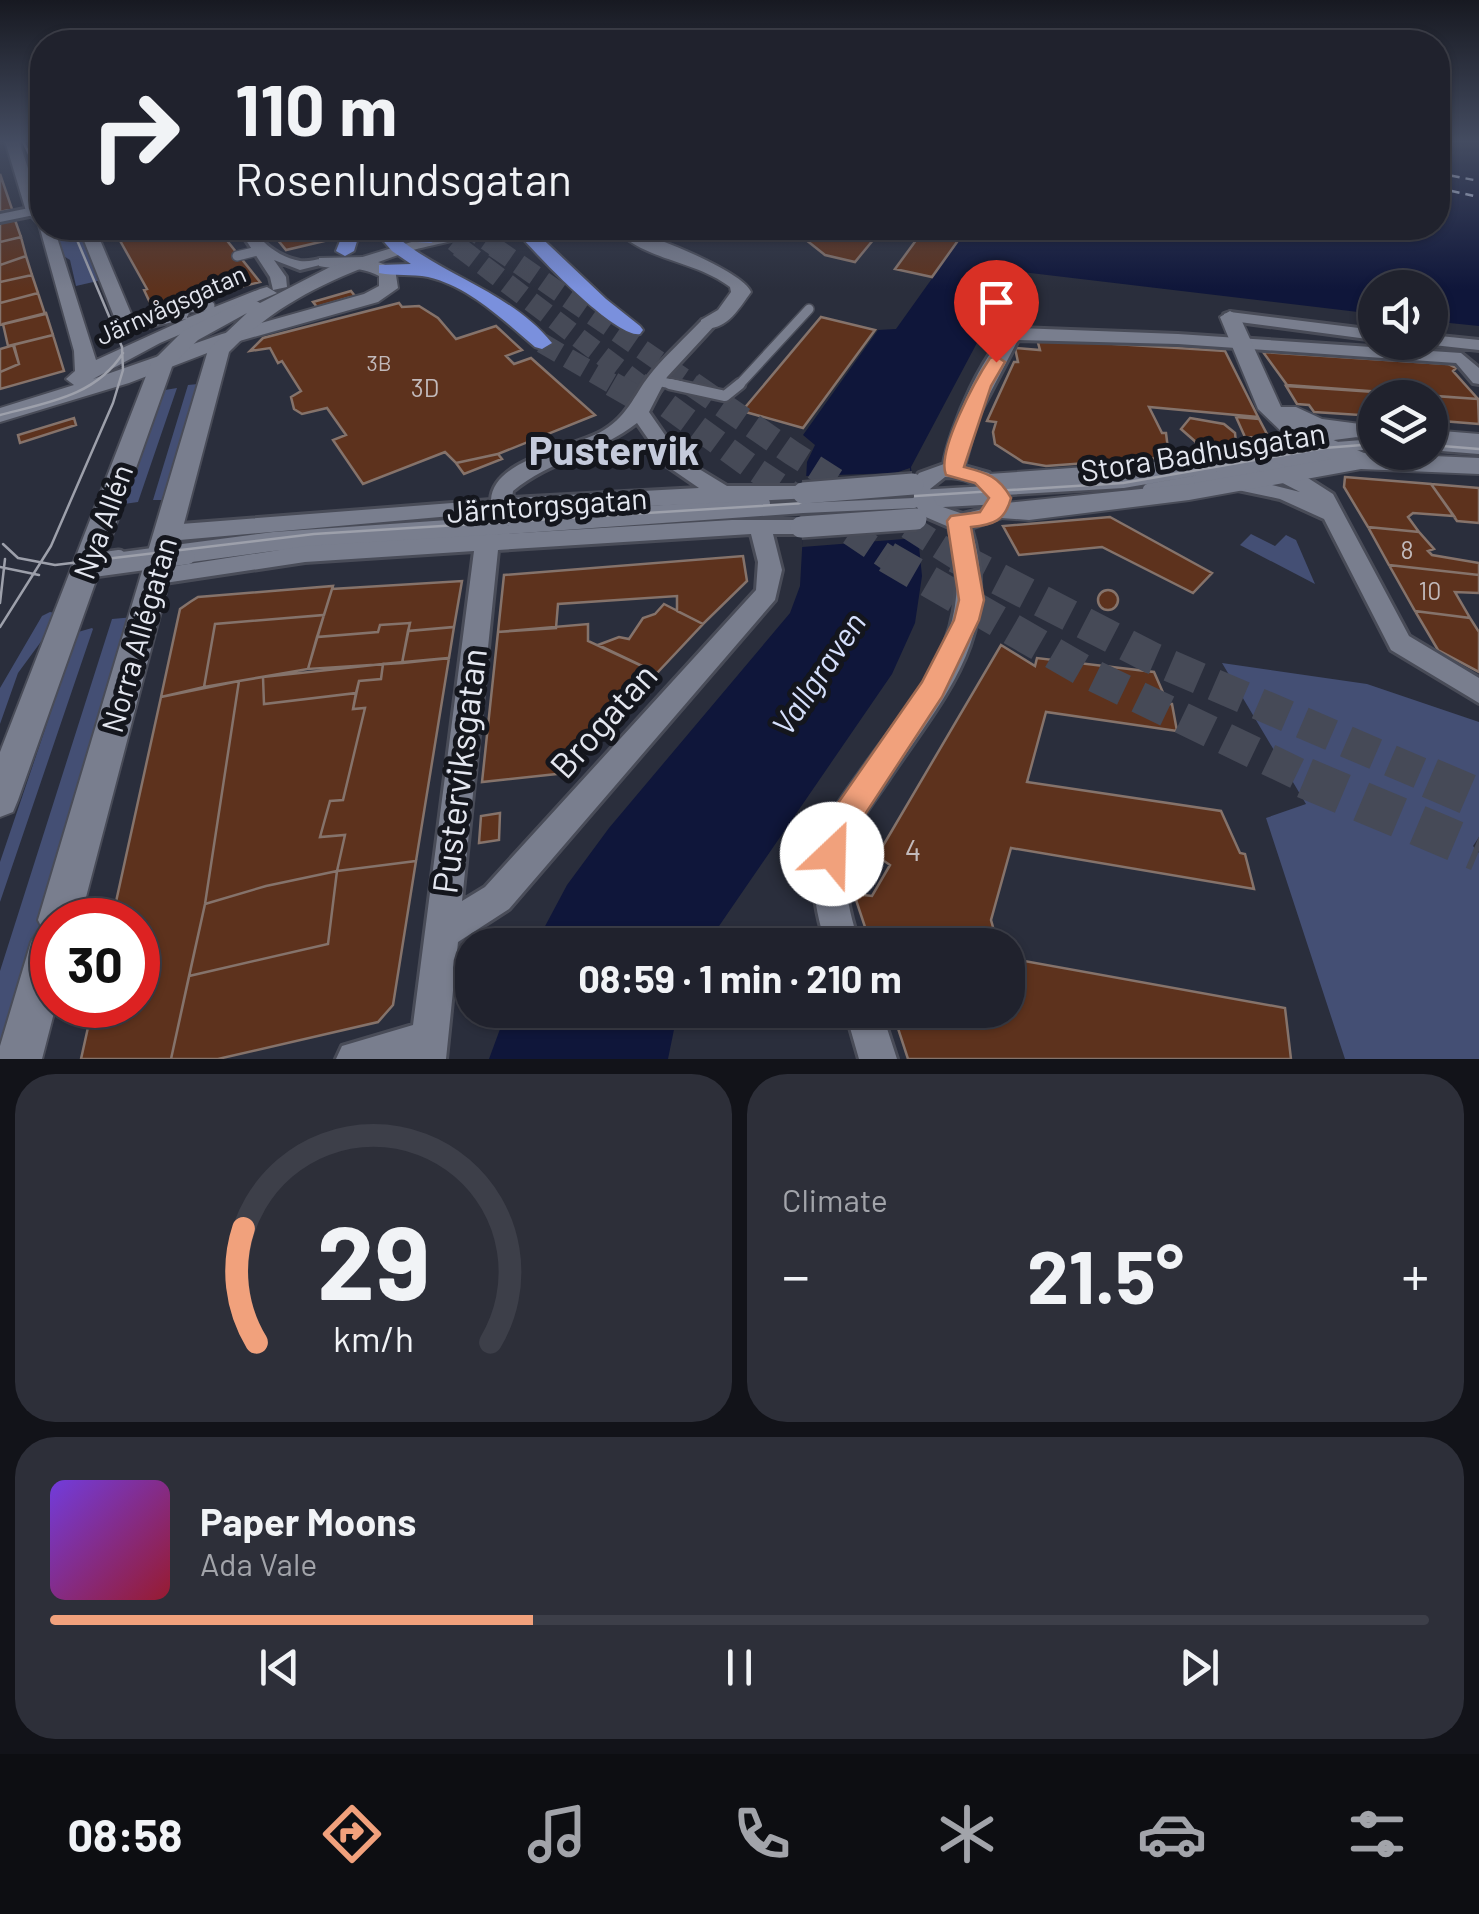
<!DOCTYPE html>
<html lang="en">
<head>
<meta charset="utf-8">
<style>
	body { margin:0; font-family:Barlow,sans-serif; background:#2d2f39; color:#f1f3f6; height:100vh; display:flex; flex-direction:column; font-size:38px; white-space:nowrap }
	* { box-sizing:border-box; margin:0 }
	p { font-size:32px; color:#a2a4aa }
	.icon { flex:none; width:55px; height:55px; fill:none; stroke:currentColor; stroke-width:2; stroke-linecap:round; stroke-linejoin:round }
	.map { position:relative; height:1059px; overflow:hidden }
	.drawer { display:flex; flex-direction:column; gap:15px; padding:15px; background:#121319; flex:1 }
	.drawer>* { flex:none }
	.banner { position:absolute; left:30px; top:30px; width:1420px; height:210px; border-radius:40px; box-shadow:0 2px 8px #0004,0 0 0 2px #3d3f49; background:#20222d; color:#f1f3f6; overflow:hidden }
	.fabs { position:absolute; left:1358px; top:270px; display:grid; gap:20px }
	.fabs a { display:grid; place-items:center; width:90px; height:90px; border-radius:50%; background:#20222d; box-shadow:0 2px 8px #0004,0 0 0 2px #3d3f49; font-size:50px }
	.speed { position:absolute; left:30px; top:898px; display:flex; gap:20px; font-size:50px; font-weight:700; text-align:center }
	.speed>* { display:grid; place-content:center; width:130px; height:130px; border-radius:50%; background:#20222d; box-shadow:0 2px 8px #0004,0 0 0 2px #3d3f49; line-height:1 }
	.speed .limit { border:15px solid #d22; background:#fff; color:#111 }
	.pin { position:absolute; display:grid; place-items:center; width:85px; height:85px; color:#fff; margin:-102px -42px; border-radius:50% 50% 50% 0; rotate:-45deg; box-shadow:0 0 10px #0007 }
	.pin .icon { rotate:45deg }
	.me { position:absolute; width:110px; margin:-55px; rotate:24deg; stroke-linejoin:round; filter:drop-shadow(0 0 8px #0008) }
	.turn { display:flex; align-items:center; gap:35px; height:210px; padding:0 40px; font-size:45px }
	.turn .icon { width:130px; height:130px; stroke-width:2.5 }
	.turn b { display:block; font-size:70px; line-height:85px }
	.big { font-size:75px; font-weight:700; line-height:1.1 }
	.drawer .widget { flex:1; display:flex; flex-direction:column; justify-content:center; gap:15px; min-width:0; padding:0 35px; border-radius:40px; background:#2d2f39 }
	.drawer .dial { align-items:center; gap:0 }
	.dial svg { height:260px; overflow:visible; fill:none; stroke:#3d3f49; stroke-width:7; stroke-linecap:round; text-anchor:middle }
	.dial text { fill:#f1f3f6; stroke:none }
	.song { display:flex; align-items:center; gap:30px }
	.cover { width:120px; height:120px; border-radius:15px; background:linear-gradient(135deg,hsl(260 70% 55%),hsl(350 70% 35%)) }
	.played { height:10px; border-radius:5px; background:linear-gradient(90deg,#f1a17c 35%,#3d3f49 35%) }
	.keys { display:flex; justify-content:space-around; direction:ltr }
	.heat { display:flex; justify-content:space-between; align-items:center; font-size:55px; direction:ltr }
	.drawer .tiles { flex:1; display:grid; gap:15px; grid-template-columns:1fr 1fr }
	.widget:last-child { grid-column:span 2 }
	.trip { position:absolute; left:455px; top:928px; width:570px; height:100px; border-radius:40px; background:#20222d; box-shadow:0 2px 8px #0004,0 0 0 2px #3d3f49; font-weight:700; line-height:100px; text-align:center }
	.tabs { display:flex; height:160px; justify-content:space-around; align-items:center; background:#0d0e12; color:#a2a4aa }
	.tabs .icon { width:70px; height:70px }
	.tabs .on { color:#f1a17c }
	.tabs b { font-size:45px; color:#f1f3f6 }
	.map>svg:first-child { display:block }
	.green { fill:#444f74 }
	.water { fill:#0f163a }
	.pier { fill:#2a2e3c }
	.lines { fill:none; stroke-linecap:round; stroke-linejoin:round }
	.ferry { stroke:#d6e0fc; stroke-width:2.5; stroke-dasharray:8 6; stroke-linecap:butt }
	.building { fill:#5d321d; stroke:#85736b; stroke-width:2.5 }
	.trunk-tunnel-far4 { stroke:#464a57; stroke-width:16; stroke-dasharray:16 8; stroke-linecap:butt }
	.trunk-tunnel-far3 { stroke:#464a57; stroke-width:20; stroke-dasharray:20 10; stroke-linecap:butt }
	.trunk-tunnel-far2 { stroke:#464a57; stroke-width:25; stroke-dasharray:25 12; stroke-linecap:butt }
	.trunk-tunnel-far1 { stroke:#464a57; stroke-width:32; stroke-dasharray:32 16; stroke-linecap:butt }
	.trunk-tunnel { stroke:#464a57; stroke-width:41; stroke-dasharray:41 20; stroke-linecap:butt }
	.service-far2-casing { stroke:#494c58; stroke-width:12 }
	.service-far1-casing { stroke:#494c58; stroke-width:15 }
	.service-casing { stroke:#494c58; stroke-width:19 }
	.minor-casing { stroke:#494c58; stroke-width:6 }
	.tertiary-casing { stroke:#494c58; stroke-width:4 }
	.secondary-casing { stroke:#494c58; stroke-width:4 }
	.trunk-casing { stroke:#494c58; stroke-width:4 }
	.service-far2 { stroke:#797e8e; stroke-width:9 }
	.service-far1 { stroke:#797e8e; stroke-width:10 }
	.service { stroke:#797e8e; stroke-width:14 }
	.minor { fill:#797e8e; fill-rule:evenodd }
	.tertiary { fill:#797e8e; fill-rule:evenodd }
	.secondary { fill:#797e8e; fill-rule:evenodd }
	.trunk { fill:#7a90dd; fill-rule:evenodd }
	.tram { stroke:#9da0ab; stroke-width:2.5 }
	.service-bridge-casing { stroke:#494c58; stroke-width:15; stroke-linecap:butt }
	.minor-bridge-casing { stroke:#494c58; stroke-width:26; stroke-linecap:butt }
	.service-bridge { stroke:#797e8e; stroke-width:10 }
	.minor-bridge { stroke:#797e8e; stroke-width:21 }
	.route { fill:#f1a17c; stroke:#9d6951; stroke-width:2.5 }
	.labels { text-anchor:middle; stroke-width:10; stroke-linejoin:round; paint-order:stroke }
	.far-number-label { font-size:22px; fill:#c2babb }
	.far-street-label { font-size:25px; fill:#e4e7f0; stroke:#14161d }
	.number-label { font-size:25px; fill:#c2babb }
	.street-label { font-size:30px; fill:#e4e7f0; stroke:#14161d }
	.near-number-label { font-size:30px; fill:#c2babb }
	.water-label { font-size:32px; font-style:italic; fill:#d6e0fc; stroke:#14161d }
	.near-street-label { font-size:35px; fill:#e4e7f0; stroke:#14161d }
	.district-label { font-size:40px; font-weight:bold; fill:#c4cadb; stroke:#14161d }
</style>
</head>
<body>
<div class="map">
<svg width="1479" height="1059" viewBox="0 0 1479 1059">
	<rect width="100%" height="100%" fill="#2a2e3c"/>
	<path class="green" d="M52,228H84L102,280L76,286L70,260L62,255Z
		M198,384L164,500H153L188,385Z
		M177,388L138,502L124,504L165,390Z
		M1251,534L1275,546L1286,535L1296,540L1315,584L1240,545Z
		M50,612L55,613L51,628L18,673L0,724V688L42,616Z
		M134,617L2,1059H0V971L112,619Z
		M92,628L93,629L0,902V862L78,632Z
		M1222,663L1367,684L1479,722V837L1473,846L1479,853V1059H1345L1266,818L1306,804Z"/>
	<path class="water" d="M1438,141H1479V326L1430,321V288H1375V314L1022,272L1012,277L911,467L922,576L915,623L892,674L706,945H535L567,885L609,828L790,613L800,586L807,462L815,445L803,435L878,330L896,329L968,228H1438Z
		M507,1010H678L668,1059H489Z"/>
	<path class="pier" d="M910,468L917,538L802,547L805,476L895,473Z"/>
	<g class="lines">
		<path class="ferry" d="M1438,173L1479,181
			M1438,188L1479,197"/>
	</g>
	<path class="building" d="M0,174L12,209L0,212Z
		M15,220L21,237L0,242V222Z
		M113,228H217L260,282L153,309L144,290L147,289Z
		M268,228H336L337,238L286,250Z
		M791,228H883L855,262L825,255Z
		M791,228H883L855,262L825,255Z
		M925,228H967L932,277L895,269Z
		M925,228H967L932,277L895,269Z
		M21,237L26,256L0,265V242Z
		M26,256L32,275L0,282V265Z
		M32,275L38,293L0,303V282Z
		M351,291L355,296L317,307L313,302Z
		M38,293L45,314L0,325V303Z
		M399,303L402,307L419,306L438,318L456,339L496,326L522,350L506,356L514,364L531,358L595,415L498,454L456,463L445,452L363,484L333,440L346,435L327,408L302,414L294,409L291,397L301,391L282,361L278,363L270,348L250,351L263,338Z
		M46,313L53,335L8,346L3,324Z
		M821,317L875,330L803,428L742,411Z
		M53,335L64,371L0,389V372L19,364L13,345Z
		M1037,339L1225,351L1258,417L1149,407L1162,433H1166L1169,457L1046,466L1023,462L995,444L993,432L996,422L987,421L1014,362H1018L1015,348L1040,350Z
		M14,345L19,364L0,372V349Z
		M1263,352L1448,364L1456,368L1453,371L1478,399L1287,385Z
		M1286,386L1478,399L1479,424L1430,420V398H1375V416L1314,412L1309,405L1297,404Z
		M1236,417L1259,419L1269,438L1245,437Z
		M74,418L76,425L20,443L18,435Z
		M1190,418L1224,424L1235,433L1236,443L1224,448L1197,443L1181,429Z
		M498,454L502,459L464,474L456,463Z
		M1345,477L1431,484L1454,516L1413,513L1408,517L1419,532L1368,527L1344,487Z
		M1431,484L1479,488V523L1457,521Z
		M1110,517L1212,573L1193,593L1102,547L1019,555L1003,526Z
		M1368,527L1419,532L1434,549L1428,551L1432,555L1479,563V575L1389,565Z
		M743,556L747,581L703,624L677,611V596L558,604L556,628L498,632L504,575Z
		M1389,565L1479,575V593L1455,592L1470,618L1415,611Z
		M462,581L454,627L408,631L410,623L380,625L378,632L317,637L332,589Z
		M333,586L324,615L215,624L204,687L161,697L180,609L190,602L198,597Z
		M1098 600a10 10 0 1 1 20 0a10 10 0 1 1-20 0Z
		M664,604L703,624L657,673L598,645L619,637L629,639L643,618L655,614Z
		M1415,611L1470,618L1479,632V672L1438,650Z
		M324,615L308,669L204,687L215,624Z
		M410,623L402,663L308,669L317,637L378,632L380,625Z
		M588,624V641L657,673L566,773L482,782L498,632Z
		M454,627L449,658L402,663L408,631Z
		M1001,645L1035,666L1037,658L1154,672L1168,704H1172L1177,731L1046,712L1027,782L1221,811L1240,853L1245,854L1254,889L1011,848L991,920L998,945H871L854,894L872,896L890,865L877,856Z
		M449,658L416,861L337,871L345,835L320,837L330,801L343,800L365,708L353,709L359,681L381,679L383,664Z
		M383,664L381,679L359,681L356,693L264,704L263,677Z
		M263,677L264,704L356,693L353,709L365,708L343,800L330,801L320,837L345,835L337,871L266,886L205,904L239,681Z
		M239,681L205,904L171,1059H81L93,1005H138V920H112L161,697Z
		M500,813L499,840L479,843L481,816Z
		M416,861L393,1005L378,1022L218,1059H171L189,976L328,944L337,871Z
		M337,871L328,944L189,976L205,904L266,886Z
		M1008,958L1285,1008L1291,1059H908L892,1010H1008Z"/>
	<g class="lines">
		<path class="trunk-tunnel-far4" d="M434,228L462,250
			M466,228L497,250"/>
		<path class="trunk-tunnel-far3" d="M459,247L642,386
			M494,247L695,386
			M542,343L616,386"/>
		<path class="trunk-tunnel-far2" d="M612,384L633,396
			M638,384L750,466L891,560
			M692,384L792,453L961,560"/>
		<path class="trunk-tunnel-far1" d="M887,557L1084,671L1311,780
			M956,557L1152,658L1436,780"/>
		<path class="trunk-tunnel" d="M1305,778L1479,851
			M1430,778L1479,799"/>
		<g class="service-far2-casing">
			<path id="service-far2" d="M237,256L262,250
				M184,313L185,308L210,306
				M657,381L681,386
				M738,386L809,309"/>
		</g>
		<g class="service-far1-casing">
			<path id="service-far1" d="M670,384L725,396L740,384
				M1430,445L1479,449
				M1148,489L1342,455
				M918,495L1123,483L1324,448L1375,444
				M924,503L1000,499
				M100,560L274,537L765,503
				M169,560L272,546L803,508"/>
		</g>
		<g class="service-casing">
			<path id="service" d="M91,561L119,557
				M86,571L188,557"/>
		</g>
		<g class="minor-casing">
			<path id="minor" d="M34,207L39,208V214L0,222V214Z
				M238,228H252C263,244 279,257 300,261C313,263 321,255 332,262L300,270L274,260L286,277L287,287L273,290L270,277Z
				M1230,312L1375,330V340L1224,320V314Z
				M708,319L716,324L667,377L649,412L681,458L727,486H803L811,488L814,493L811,498L451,516L168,541L157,533L168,525L491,500C493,458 575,448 604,430C630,414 635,392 653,371C668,353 686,337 702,320ZM637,423L667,466L699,488L512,498L513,491C550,460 599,453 637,423Z
				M1018,328L1178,334L1461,353L1479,368V384L1473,383L1456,363L1178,344L1018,340L977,418L964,466L989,473L1010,495L1005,516L971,528C1004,635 944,696 888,780C874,801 856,822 850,847C841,880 849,913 860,945H826C817,916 810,885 816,854C822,824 841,799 859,774C917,691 979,636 949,527L921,515L908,489L919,473L944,464C949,432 986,338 1018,328ZM945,477C964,477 976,482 988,496L986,508L963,514L937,505L930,489Z
				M1430,335L1479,340V350L1424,344L1430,342Z
				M1358,426L1365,428L1368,432L1365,436L1303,444L1293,438L1303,432Z
				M1241,448L1297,471L1333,494L1409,636L1479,678V703L1391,650L1324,519L1280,499L1233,489L1229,484L1240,477L1300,492L1234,458L1231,454L1234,450Z
				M732,520H801L812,527L801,534H773L782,570L775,600L509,909L458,942L446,1059H336L342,1046L413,1025L474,551L305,562L158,584L150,582L146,576L150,570L305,546ZM751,534L758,562L756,590L485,887L462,901L498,550Z
				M845,1010H881L897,1059H859Z"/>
		</g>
		<g class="tertiary-casing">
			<path id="tertiary" d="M5,141H19L42,211V228H54L96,360L186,319L138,330L117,324L79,228H95L132,316L180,308L187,310V318L260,289L267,287L277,293L160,343L93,379L222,334L364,294L379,286V276C358,265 340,270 319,266V258L366,257L395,269L398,288L378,302L236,342L129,383L0,422V408L74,385L66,379L75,371L74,351L39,225L26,211Z
				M614,228C635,227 743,270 751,292C738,310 726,332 701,328V320L718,310L731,292L730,287C695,260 644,261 614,228Z
				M1230,311L1240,317L1281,407H1296L1322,419L1375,426V440L1310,430L1364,453L1479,458V474L1361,469L1189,500L1029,520L988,517L984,511L988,505L1189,484L1331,459L1301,446L1155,478L980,488L976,482L980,476L989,474L1155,462L1285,435L1258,409L1220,317Z
				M1430,430L1479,434V448L1430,444Z"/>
		</g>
		<g class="secondary-casing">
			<path id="secondary" d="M457,228H483C466,241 432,244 410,251C343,273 279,300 229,352L80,920H52V1005H56L42,1059H0V1046L31,942L41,926L38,920L208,350L247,313L198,340L173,364L18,800L13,812L0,817V752L151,363L183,331L244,300L251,298L260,303L330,267Z"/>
		</g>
		<g class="trunk-casing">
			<path id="trunk" d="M345,228H361L354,251L345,256L336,251Z
				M372,228L437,234L440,238L431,243L402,241C450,278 512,294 552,343L542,349L535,347C503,320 470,287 428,277C412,274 395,276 379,273V265L411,264L392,251Z
				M514,228H531L606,299L640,326L643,330L640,334C616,339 531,250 514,228Z"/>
		</g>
		<use href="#service-far2" class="service-far2"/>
		<use href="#service-far1" class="service-far1"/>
		<use href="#service" class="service"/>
		<use href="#minor" class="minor"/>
		<use href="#tertiary" class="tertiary"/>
		<use href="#secondary" class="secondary"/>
		<use href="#trunk" class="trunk"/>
		<path class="tram" d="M23,141L42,182
			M0,415C46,403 96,396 123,353
			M1430,445L1479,449
			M3,544L18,558L55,565L314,534L1123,483L1324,448L1375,444
			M0,567L39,575
			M0,603L5,559
			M0,627L51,546L113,403L123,370L122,347L72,228"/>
		<g class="service-bridge-casing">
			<path id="service-bridge" d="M803,508L914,503"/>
		</g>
		<g class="minor-bridge-casing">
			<path id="minor-bridge" d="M803,493L913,484
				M801,527L916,519"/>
		</g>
		<use href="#service-bridge" class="service-bridge"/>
		<use href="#minor-bridge" class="minor-bridge"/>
	</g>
	<linearGradient id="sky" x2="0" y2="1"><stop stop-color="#171921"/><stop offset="0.49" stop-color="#444c61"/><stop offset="1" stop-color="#444c61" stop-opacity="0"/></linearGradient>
	<rect width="1479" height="289" fill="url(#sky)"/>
	<path class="route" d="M996,356L1005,362L991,386L964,467C987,473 999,476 1011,498C1005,521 993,525 971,527L984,600L979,620L942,697L854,831L843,864L832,869L821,864L816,854L829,816L922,682L954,620L959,600L947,521L951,516L980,512L989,498L975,483L946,475C936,452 976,379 990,358Z"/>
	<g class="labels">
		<g class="far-number-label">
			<text x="379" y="371">3B</text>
		</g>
		<g class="far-street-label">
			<text transform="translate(171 305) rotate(-24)" y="9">Järnvågsgatan</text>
		</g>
		<g class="number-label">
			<text x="425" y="397">3D</text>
			<text x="1407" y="559">8</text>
			<text x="1430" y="600">10</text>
		</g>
		<g class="street-label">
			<text transform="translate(1203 453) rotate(-9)" y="10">Stora Badhusgatan</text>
			<text transform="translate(547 506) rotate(-4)" y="10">Järntorgsgatan</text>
			<text transform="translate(104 522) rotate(-70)" y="10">Nya Allén</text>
			<text transform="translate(140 635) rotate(-74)" y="10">Norra Allégatan</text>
		</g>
		<g class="near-number-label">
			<text x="913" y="861">4</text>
		</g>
		<g class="water-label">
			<text transform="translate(819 674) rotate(-56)" y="11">Vallgraven</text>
		</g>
		<g class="near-street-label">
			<text transform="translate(604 721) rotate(-48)" y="12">Brogatan</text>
			<text transform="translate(460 771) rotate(-83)" y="12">Pusterviksgatan</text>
		</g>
		<g class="district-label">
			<text x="614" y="465">Pustervik</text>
		</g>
	</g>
</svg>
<div class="fabs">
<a><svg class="icon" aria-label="sound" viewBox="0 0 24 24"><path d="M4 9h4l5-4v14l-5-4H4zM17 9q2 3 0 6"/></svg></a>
<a><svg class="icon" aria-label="layers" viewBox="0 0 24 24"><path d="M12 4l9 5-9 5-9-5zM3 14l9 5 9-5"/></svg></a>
</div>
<div class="speed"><div class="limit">30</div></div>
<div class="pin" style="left:996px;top:362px;background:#d93025"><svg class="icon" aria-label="arrive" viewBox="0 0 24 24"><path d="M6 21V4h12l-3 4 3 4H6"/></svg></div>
<svg class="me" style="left:832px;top:854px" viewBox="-20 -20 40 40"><circle r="19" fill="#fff"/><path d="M0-13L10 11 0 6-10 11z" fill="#f1a17c"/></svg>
<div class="trip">08:59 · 1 min · 210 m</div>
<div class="banner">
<div class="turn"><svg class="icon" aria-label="right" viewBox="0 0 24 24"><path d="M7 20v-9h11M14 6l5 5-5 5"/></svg><div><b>110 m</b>Rosenlundsgatan</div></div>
</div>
</div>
<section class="drawer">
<div class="tiles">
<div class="widget dial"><svg viewBox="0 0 100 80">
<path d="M14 69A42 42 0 1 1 86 69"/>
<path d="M14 69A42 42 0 0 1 10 34" stroke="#f1a17c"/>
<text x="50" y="56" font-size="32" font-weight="700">29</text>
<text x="50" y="72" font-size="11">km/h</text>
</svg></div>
<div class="widget"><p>Climate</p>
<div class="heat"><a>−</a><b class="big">21.5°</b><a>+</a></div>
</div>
<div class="widget">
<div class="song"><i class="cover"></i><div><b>Paper Moons</b><p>Ada Vale</p></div></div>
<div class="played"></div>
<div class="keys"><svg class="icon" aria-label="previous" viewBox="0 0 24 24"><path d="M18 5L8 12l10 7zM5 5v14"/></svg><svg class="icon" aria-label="pause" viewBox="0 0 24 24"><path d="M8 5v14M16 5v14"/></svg><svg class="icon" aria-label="next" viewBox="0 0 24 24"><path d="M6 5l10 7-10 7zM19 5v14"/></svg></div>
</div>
</div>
</section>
<nav class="tabs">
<b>08:58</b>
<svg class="icon on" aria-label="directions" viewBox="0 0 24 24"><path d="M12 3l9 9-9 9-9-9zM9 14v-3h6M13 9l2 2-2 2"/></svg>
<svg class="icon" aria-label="music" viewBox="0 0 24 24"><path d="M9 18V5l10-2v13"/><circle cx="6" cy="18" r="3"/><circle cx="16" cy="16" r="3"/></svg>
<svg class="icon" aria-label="phone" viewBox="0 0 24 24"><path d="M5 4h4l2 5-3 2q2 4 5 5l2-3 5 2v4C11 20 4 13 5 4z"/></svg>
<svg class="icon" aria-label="climate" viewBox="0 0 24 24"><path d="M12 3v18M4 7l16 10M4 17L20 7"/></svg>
<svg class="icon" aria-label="car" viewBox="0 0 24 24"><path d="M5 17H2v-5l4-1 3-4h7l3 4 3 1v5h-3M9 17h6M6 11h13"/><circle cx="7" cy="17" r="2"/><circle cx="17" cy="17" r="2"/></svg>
<svg class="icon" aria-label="filters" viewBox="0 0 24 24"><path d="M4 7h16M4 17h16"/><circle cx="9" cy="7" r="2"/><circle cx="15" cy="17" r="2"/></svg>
</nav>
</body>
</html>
